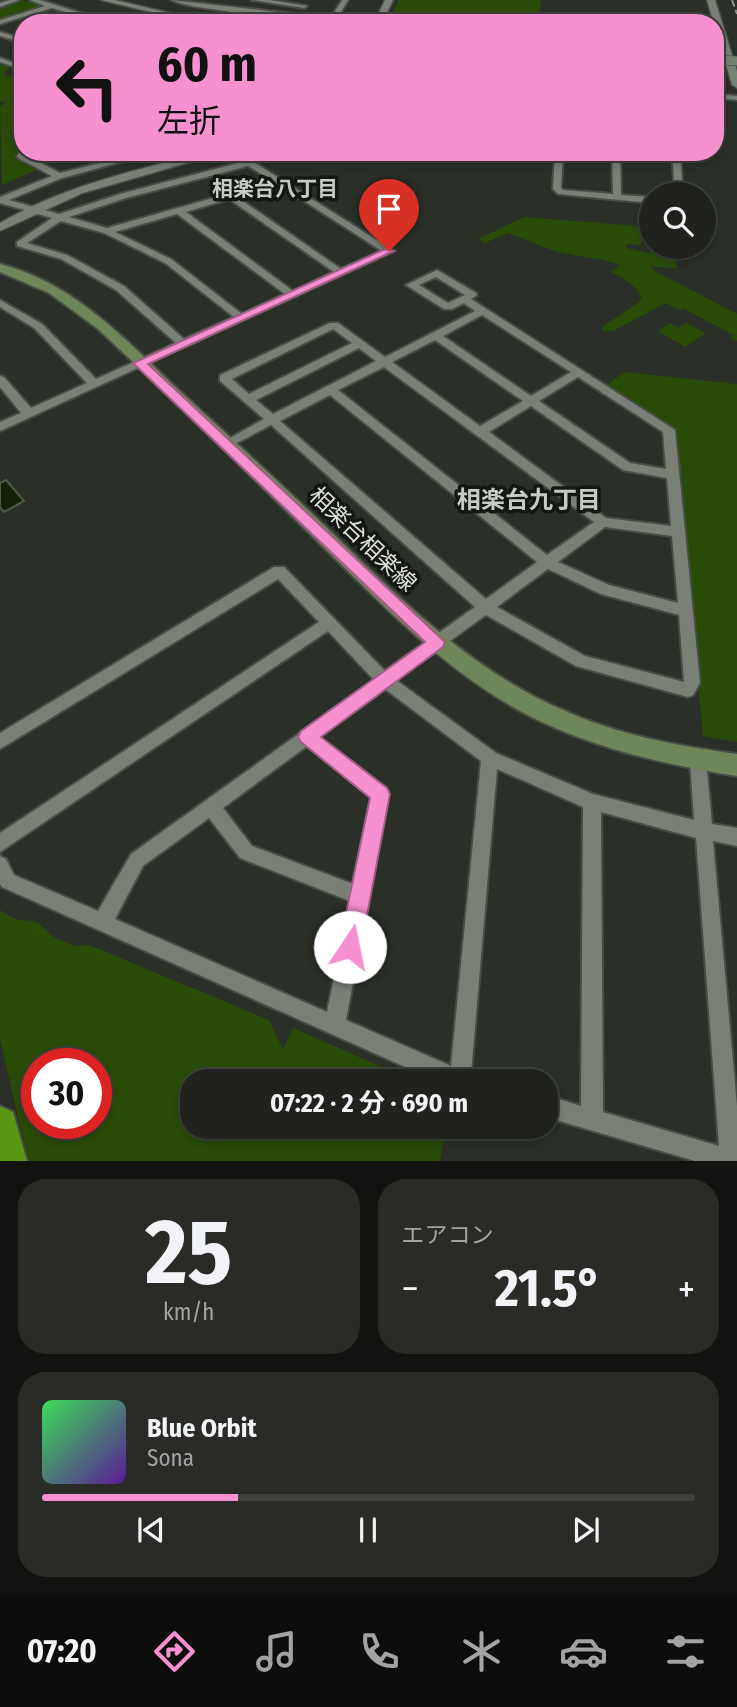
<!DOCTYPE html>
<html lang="ja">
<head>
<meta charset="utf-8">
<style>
	body { margin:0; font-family:"Fira Sans Condensed","Noto Sans JP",sans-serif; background:#282b26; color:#f1f3f6; height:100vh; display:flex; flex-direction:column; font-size:26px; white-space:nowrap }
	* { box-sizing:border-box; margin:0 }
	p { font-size:23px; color:#a2a4a4 }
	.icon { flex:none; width:38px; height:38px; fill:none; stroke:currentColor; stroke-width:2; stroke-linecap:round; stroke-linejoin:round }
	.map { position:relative; height:1161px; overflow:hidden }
	.sheet { display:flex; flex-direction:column; gap:18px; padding:18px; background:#121310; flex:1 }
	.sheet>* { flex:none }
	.guide { position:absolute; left:14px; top:14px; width:710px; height:147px; border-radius:28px; box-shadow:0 4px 10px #0003,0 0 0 2px #3d403b; background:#f690cf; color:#111; overflow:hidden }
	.fabs { position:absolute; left:639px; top:182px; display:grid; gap:14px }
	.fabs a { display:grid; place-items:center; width:77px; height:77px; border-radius:50%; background:#20231d; box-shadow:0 4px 10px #0003,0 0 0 2px #3d403b; font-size:35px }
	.speed { position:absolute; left:21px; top:1048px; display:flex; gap:14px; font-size:35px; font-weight:700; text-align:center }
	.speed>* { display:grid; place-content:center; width:91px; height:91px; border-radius:50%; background:#20231d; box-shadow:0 4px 10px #0003,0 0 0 2px #3d403b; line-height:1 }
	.speed .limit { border:10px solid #d22; background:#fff; color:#111 }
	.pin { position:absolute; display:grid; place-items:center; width:60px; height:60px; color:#fff; margin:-72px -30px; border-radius:50% 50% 50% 0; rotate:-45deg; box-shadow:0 0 7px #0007 }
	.pin .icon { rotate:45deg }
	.me { position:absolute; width:77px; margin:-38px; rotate:11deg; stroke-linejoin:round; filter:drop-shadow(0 0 5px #0008) }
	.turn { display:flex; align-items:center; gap:24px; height:147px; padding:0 28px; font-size:32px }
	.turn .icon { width:91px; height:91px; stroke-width:2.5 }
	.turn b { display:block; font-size:49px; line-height:60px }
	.big { font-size:52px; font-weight:700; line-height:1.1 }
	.sheet .card { flex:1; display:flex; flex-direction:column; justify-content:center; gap:10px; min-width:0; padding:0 24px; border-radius:28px; background:#282b26 }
	.sheet .dial { align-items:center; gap:0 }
	.dial b { font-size:91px; line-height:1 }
	.song { display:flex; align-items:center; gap:21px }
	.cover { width:84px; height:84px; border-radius:10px; background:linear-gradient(135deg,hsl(130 70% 55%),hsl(270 70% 35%)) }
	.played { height:7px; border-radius:4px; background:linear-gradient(90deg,#f690cf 30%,#3d403b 30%) }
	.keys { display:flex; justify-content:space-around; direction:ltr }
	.heat { display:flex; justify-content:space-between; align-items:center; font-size:38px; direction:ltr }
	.sheet .tiles { flex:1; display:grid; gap:18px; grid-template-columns:1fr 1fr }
	.card:last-child { grid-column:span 2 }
	.trip { position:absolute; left:180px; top:1069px; width:378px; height:70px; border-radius:28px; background:#20231d; box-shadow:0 4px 10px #0003,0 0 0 2px #3d403b; font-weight:700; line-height:70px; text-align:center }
	.tab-bar { display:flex; height:112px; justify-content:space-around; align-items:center; background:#0d0e0c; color:#a2a4a4 }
	.tab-bar .icon { width:49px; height:49px }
	.tab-bar .current { color:#f690cf }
	.tab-bar b { font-size:32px; color:#f1f3f6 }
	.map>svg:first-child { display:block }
	.green { fill:#294b07; fill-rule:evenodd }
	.water { fill:#112006; stroke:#4e5a46; stroke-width:2 }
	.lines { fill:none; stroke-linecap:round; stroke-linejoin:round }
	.minor-casing { stroke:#484c45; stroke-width:4 }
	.tertiary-casing { stroke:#484c45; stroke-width:3 }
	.secondary-casing { stroke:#484c45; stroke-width:4 }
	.motorway-casing { stroke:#484c45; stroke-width:4 }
	.minor { fill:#798076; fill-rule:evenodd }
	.tertiary { fill:#798076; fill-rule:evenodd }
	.secondary { fill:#6f8758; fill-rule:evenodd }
	.motorway { fill:#589812; fill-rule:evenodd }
	.rail { stroke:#8e918b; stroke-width:2; stroke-dasharray:7 3.5; stroke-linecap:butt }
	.tertiary-bridge-casing { stroke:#484c45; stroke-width:10; stroke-linecap:butt }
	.tertiary-bridge { stroke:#798076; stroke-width:9 }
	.route { fill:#f690cf; stroke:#a05e87; stroke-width:2 }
	.labels { text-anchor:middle; stroke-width:7; stroke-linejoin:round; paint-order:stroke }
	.far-neighbourhood-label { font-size:21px; font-weight:bold; fill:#c5ccc1; stroke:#141713 }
	.street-label { font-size:23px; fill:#dee1dc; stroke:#141713 }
	.neighbourhood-label { font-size:24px; font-weight:bold; fill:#c5ccc1; stroke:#141713 }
</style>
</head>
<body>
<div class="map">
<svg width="737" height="1161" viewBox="0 0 737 1161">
	<rect width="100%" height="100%" fill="#2a2f27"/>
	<path class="green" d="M19,0L45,5L4,20L0,18V6Z
		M399,0H541L538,23H388Z
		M0,62L12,66L4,72L6,76L23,80V88L10,98L23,101V150L16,157L39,169L2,185L0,107L6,102L0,101Z
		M524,217L651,227V242L641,241V245L627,244L626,248L649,253L651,245L675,248L677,268L653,267L651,260L653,270L737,314V341L730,338L733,335L683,308L680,310L666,303L613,331H603L602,327L639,302L642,298C636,285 623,278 611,272L620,265C598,257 577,257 555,251C539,246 524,238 508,233L485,243L478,239Z
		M670,323L678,328L686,323L706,333L685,347L658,331Z
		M624,372L737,384V742L703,736L674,428L607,385Z
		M0,910L15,919L37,922L55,938L75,946L89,945L269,1020L283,1050L293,1028L414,1081L192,1082V1127H446L440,1161H28L0,1038ZM96,1064V1124H37V1064Z"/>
	<path class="water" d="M6,480L24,501L4,512L0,507V483Z"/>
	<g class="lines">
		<g class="minor-casing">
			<path id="minor" d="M10,0H19L0,7V3Z
				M30,0H40L113,23H102L52,8L0,24V20L45,6Z
				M171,0L331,18L342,0H348L337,19L378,23C325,23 272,19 219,10C204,8 185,6 171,0Z
				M252,0H270L307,6L304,8Z
				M158,13L163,14L149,23H141Z
				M0,32L23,39V43L0,36Z
				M0,58L23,66V70L0,62Z
				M716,94L737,96V100L716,98Z
				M22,150L29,152L26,155L60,173L143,152H158L62,178L9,200L59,214L120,194L242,162L228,152H238L394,251L0,431V422L21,413L0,387V376L4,377L31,408L87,383L34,328L0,307V300L42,324L96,379L176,343L116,290L61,259L17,246V242L52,218L0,203V197L52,176L18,158L17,156ZM248,166L273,181L107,228L69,217L126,198ZM279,185L382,251L341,269L237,197ZM229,199L334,272L293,291L186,212ZM177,214L285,294L242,314L171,259L115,232ZM61,221L104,233L165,263L234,317L184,339L124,286L67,255L27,243Z
				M555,152H563L561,188L563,190L613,194L612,152H620L621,195L651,197V203L558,194L553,189Z
				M672,152H680L683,194H675Z
				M437,270L476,293L477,295L471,299L675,430L700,683L693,695L688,697L576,666L486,615L396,680L496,753L593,794L694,820L690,760L692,755L698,752L704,755L706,760L712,824L737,828V846L713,841L737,1106V1161H695L546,1117V1095L581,1106L583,807L497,769L471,1074L474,1082H439L2,887L0,884V856L6,859L14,875L98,911L131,854L374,680L328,631L0,852V833L319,622L278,579L0,749V733L274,567H284L385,671L475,607L271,425L231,446H223L221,443L264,419L220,381V375L330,323H338L385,357L475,311L464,303L452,309H444L406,285ZM436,277L465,295L448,303L419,285ZM482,315L571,372L531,396L443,336ZM333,329L352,343L249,394L232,379ZM435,340L523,401L480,426L392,362ZM359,348L376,361L273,414L256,400ZM384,367L594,522L547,555L338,390ZM578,377L663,432L666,469L630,463L539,401ZM330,395L537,562L486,599L280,421ZM531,406L623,470L667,478L671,526L606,518L489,432ZM605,527L672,536L678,603L609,585L558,562ZM548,569L601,594L679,615L684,682L585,656L497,607ZM385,689L481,761L451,1066L346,1020L388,794L386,788L319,737ZM307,746L371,797L353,884L252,846L223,808ZM601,812L696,838L719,1146L603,1112ZM209,818L240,858L350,901L327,1012L115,919L143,866Z"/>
		</g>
		<g class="tertiary-casing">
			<path id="tertiary" d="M101,0H115L212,23H196Z
				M385,0H393L382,23H374Z
				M707,0H715L737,71V88L732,85Z
				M207,152H225L83,193L0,231V223C64,186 135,170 207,152Z"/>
		</g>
		<g class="secondary-casing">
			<path id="secondary" d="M0,264C77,284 127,342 183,394C231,438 279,482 326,527C398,597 470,670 563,710C618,735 678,746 737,754V776C662,764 587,747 520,711C437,665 374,596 307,531C238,463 169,395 98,329L49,293L0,272Z"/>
		</g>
		<g class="motorway-casing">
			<path id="motorway" d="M0,1106L13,1112L27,1161H0Z"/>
		</g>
		<use href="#minor" class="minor"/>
		<use href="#tertiary" class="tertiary"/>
		<use href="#secondary" class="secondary"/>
		<use href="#motorway" class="motorway"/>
		<path class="rail" d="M732,0L737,14"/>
		<g class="tertiary-bridge-casing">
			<path id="tertiary-bridge" d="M722,60L737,61"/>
		</g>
		<use href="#tertiary-bridge" class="tertiary-bridge"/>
	</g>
	<path class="route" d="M385,249L394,251L148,364L445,642L443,647L321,737L387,788L390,794L361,947L358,955L350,958L343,955L339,947L370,798L301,742L298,737L301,731L425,642L133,363Z"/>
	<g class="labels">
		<g class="far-neighbourhood-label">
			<text x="275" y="196">相楽台八丁目</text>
		</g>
		<g class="street-label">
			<text transform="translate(363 539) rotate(44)" y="8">相楽台相楽線</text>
		</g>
		<g class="neighbourhood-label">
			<text x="529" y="508">相楽台九丁目</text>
		</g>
	</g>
</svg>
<div class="fabs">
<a><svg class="icon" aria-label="search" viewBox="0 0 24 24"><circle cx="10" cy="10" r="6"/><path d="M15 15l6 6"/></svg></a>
</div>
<div class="speed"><div class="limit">30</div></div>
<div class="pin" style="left:389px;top:251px;background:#d93025"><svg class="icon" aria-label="arrive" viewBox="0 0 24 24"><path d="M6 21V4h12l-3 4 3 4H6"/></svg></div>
<svg class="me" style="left:350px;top:947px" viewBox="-20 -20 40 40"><circle r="19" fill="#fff"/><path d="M0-13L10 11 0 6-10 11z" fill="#f690cf"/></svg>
<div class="trip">07:22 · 2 分 · 690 m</div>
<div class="guide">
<div class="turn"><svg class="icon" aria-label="left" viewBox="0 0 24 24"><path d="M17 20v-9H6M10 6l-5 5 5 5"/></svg><div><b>60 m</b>左折</div></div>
</div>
</div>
<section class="sheet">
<div class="tiles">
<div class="card dial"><b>25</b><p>km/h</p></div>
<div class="card"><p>エアコン</p>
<div class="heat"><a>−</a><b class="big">21.5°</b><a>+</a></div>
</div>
<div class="card">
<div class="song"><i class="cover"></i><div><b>Blue Orbit</b><p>Sona</p></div></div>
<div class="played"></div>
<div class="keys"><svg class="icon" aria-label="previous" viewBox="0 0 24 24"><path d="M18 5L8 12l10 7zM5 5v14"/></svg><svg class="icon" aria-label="pause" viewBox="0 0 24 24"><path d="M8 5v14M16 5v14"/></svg><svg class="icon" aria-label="next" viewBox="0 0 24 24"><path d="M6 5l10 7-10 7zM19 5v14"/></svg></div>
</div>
</div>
</section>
<nav class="tab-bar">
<b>07:20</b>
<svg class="icon current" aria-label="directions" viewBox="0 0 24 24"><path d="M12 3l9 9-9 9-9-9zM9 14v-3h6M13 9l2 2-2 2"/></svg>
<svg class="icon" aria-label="music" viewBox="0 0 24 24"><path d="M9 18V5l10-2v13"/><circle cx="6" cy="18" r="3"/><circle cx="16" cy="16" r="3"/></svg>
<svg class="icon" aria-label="phone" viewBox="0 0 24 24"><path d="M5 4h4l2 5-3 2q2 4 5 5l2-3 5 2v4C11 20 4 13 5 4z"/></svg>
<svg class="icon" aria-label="climate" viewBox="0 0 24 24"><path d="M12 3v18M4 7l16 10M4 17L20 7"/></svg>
<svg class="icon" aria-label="car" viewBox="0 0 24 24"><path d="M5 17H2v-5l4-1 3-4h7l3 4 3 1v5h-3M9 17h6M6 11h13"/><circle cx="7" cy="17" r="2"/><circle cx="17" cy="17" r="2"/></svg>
<svg class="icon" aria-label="filters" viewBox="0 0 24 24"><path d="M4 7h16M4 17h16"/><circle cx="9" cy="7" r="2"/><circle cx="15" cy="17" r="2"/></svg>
</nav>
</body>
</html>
